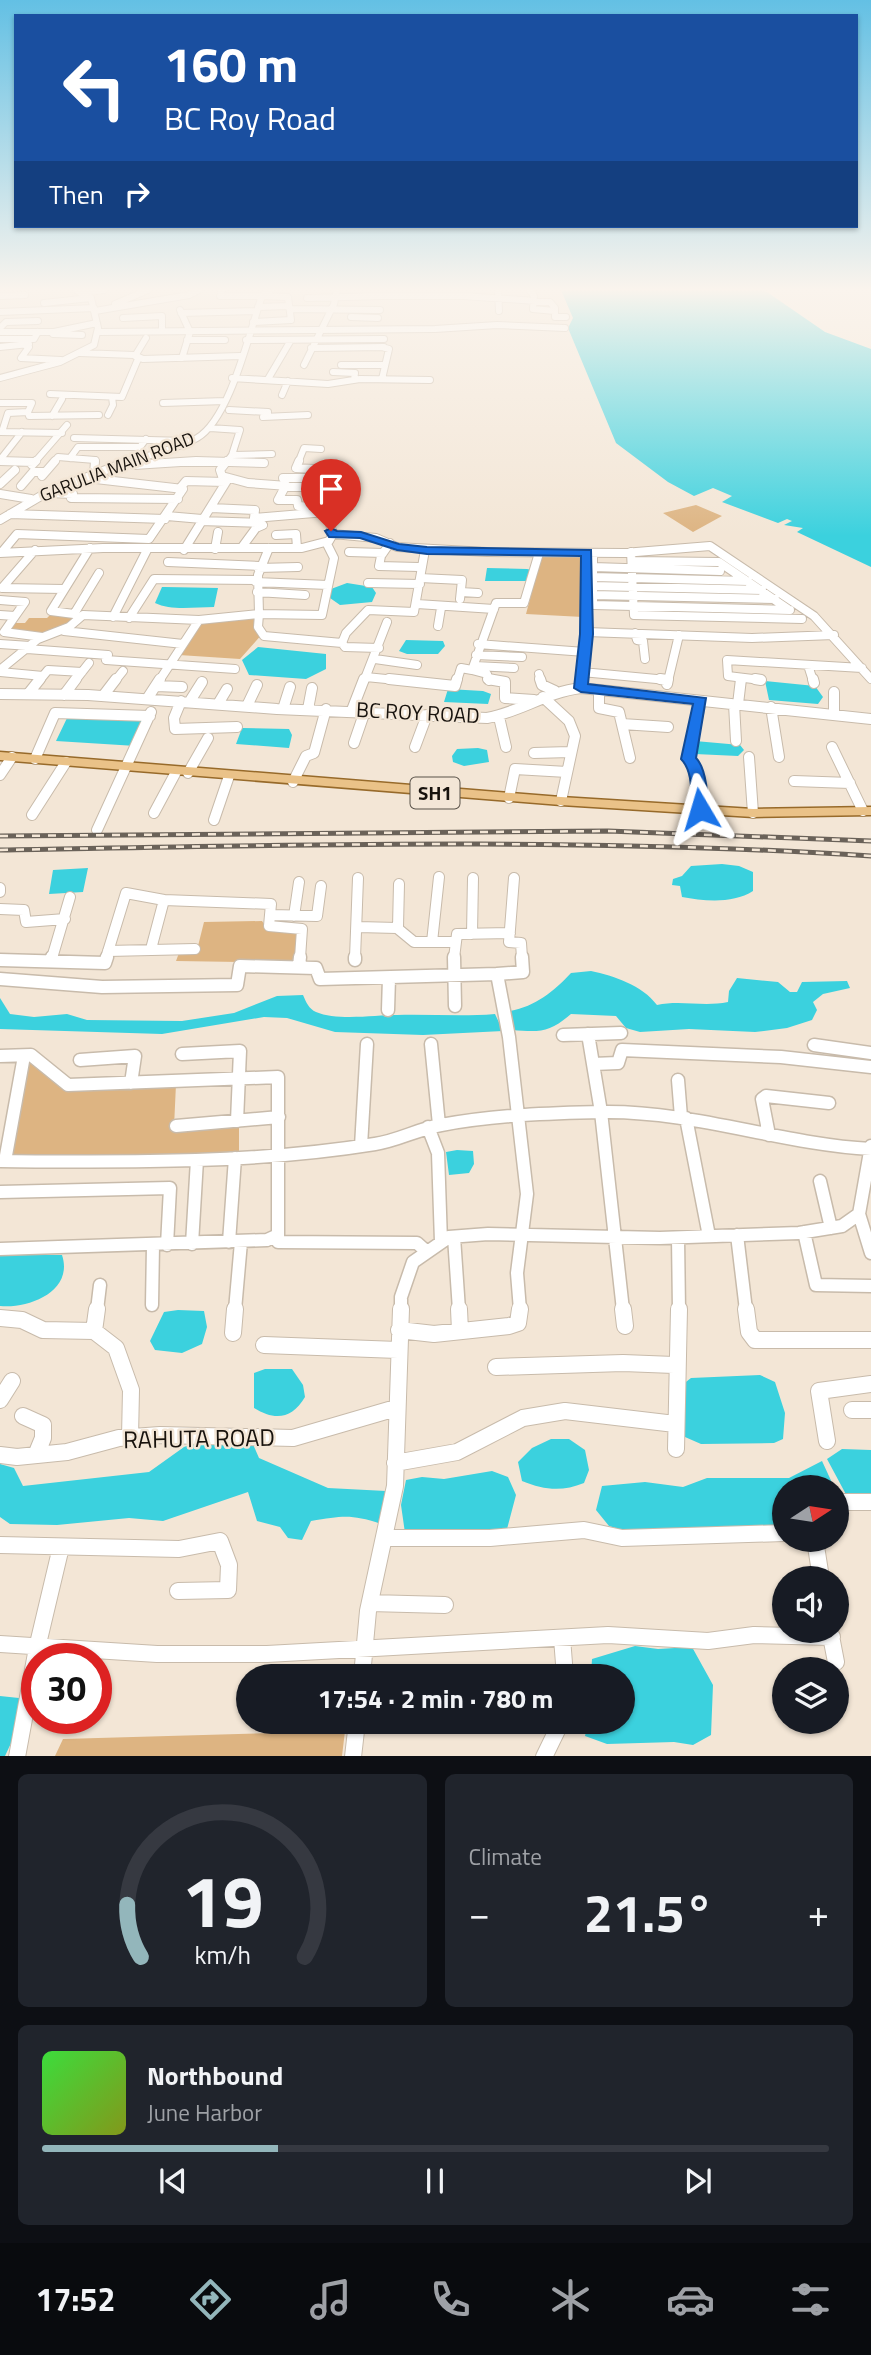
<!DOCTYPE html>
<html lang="en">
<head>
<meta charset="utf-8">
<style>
	body { margin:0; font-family:"Titillium Web",sans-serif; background:#20242c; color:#f1f3f6; height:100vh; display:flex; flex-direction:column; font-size:26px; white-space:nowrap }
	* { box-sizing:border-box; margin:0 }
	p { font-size:23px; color:#9ea1a6 }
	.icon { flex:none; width:38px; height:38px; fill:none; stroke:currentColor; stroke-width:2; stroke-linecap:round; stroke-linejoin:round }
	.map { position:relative; height:1756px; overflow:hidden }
	.details { display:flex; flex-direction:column; gap:18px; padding:18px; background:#0d0f14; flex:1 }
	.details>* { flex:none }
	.banner { position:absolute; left:14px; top:14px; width:844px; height:214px; border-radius:0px; box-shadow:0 2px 5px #0004; background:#1a4fa0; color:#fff; overflow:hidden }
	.needle { width:46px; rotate:78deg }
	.controls { position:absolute; left:772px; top:1475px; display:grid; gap:14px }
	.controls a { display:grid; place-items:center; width:77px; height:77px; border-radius:50%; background:#171b24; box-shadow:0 2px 5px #0004; font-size:35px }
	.speed { position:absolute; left:21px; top:1643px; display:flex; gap:14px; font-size:35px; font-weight:700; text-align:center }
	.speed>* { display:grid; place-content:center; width:91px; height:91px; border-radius:50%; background:#171b24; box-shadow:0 2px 5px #0004; line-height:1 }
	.speed .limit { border:10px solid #d22; background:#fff; color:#111 }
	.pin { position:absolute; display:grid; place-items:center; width:60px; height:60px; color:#fff; margin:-72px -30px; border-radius:50% 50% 50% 0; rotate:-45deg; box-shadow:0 0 7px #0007 }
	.pin .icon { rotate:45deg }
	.me { position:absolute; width:77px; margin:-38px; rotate:353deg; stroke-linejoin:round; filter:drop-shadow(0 0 5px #0008) }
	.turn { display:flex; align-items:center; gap:24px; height:147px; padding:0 35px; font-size:32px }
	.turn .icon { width:91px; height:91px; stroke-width:2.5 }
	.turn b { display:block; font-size:49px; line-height:60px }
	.then { display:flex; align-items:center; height:66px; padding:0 35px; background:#0003; gap:14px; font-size:26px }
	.big { font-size:52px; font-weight:700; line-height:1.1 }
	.details .tile { flex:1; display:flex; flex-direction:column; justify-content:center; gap:10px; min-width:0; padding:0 24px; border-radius:10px; background:#20242c }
	.details .dial { align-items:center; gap:0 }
	.dial svg { height:182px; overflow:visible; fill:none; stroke:#363941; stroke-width:7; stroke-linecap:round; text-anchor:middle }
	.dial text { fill:#f1f3f6; stroke:none }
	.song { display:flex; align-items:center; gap:21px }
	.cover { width:84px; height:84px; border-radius:10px; background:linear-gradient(135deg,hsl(120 70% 55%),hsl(70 70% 35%)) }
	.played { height:7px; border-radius:4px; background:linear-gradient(90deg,#93b6bb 30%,#363941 30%) }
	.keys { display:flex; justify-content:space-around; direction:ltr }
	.heat { display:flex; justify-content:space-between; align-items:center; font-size:38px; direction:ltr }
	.details .tiles { flex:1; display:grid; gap:18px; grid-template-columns:1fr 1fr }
	.tile:last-child { grid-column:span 2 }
	.trip { position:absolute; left:236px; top:1664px; width:399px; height:70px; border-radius:35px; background:#171b24; box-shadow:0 2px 5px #0004; font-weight:700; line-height:70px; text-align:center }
	.tab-bar { display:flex; height:112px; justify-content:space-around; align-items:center; background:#090b0e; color:#9ea1a6 }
	.tab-bar .icon { width:49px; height:49px }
	.tab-bar .current { color:#93b6bb }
	.tab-bar b { font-size:32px; color:#f1f3f6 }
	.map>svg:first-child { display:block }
	.green { fill:#ddb482 }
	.water { fill:#3bd1de }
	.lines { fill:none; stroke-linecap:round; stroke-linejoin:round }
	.minor-far4-casing { stroke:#c8bbab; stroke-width:8 }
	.minor-far3-casing { stroke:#c8bbab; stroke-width:10 }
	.minor-far2-casing { stroke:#c8bbab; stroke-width:12 }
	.minor-far1-casing { stroke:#c8bbab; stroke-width:15 }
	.minor-casing { stroke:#c8bbab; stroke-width:18 }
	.major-casing { stroke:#976a2a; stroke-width:3 }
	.minor-far4 { stroke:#fff; stroke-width:6 }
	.minor-far3 { stroke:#fff; stroke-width:8 }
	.minor-far2 { stroke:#fff; stroke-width:10 }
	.minor-far1 { stroke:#fff; stroke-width:12 }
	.minor { stroke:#fff; stroke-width:16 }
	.major { fill:#eac288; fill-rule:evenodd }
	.rail-casing { stroke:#6a6259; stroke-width:5 }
	.rail { stroke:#f3e6d6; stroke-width:2.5; stroke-dasharray:8; stroke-linecap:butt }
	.route { fill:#1a73e8; stroke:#114b97; stroke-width:2 }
	.labels { text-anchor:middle; stroke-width:5; stroke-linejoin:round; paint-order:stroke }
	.far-street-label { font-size:18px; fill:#17120d; stroke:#f3e6d6 }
	.shield { fill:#f3e6d6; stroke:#595249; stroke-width:2 }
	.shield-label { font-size:19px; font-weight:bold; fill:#17120d }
	.street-label { font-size:21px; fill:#17120d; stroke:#f3e6d6 }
	.near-street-label { font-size:24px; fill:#17120d; stroke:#f3e6d6 }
</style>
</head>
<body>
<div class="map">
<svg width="871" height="1757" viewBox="0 0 871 1757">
	<rect width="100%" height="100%" fill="#f3e6d6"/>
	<path class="green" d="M696,505L722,516L693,532L663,513Z
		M542,554H583V617L526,614Z
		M52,613L80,616C63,638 33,633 8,631L15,623H25L29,618H47Z
		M254,618L263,633L240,659L179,655L203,622Z
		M262,921L267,928L299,932L297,963L176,961L179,953L197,950L204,922Z
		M30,1058L66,1088L176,1084L174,1127L239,1122V1154L183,1159L11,1156Z
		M345,1731L342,1756H55L63,1739Z"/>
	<path class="water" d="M561,290H764L825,332L871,349V567L797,532L803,528L784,525L792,521L787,519L778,523L722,502L732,496L713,488L694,496L668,482L616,443L568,328L573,318Z
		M487,568L527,569L532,570L530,581H485Z
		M347,583L372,587L376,593L372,602L340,605L330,598L331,589Z
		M162,587H165L218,588L214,607C195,607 171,611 155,603Z
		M406,640L443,641L445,646L438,654H407L399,651Z
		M258,647L326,654V669L306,679L249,675L242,660Z
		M765,681L815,686L823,697L818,704L769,700Z
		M448,689L483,691L491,694L488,704L444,702Z
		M68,716L146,717L136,746L56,741Z
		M242,728L289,729L292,735L289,748L236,744Z
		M695,741L740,745L744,750L738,756L695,754Z
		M478,748L487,750L489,762L464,766L453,762L452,756L457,749Z
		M722,864L739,866L753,872V891C733,904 704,901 682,897L680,886L672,885L673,879L682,876L691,866Z
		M88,868L83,892L49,894L53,870Z
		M591,971C614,976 642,985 657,1005C680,1000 704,1007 728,1002L729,991L737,978L778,982L790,992H797L802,982L847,981L850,988L823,994L813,1002L817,1010L812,1020L787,1028L755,1032L689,1029L640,1032L626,1028L616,1016L571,1014C549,1033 540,1032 512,1030L510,1011C536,1006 553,992 571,973Z
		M303,995C306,1002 309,1009 316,1012C337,1021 375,1015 397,1015C430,1014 462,1017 495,1014L503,1031L423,1035L335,1032L287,1018L264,1017L162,1034L0,1029V998L10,1014L34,1017L67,1014L87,1020L182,1021L234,1013L277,996Z
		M457,1150L473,1151L474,1164L469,1173L449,1175L446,1152Z
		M0,1255H62C74,1291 29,1309 0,1306Z
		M178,1310L204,1311L207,1327L202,1344L182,1353L155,1350L150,1341L164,1312Z
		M265,1369H292L303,1385L305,1397C292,1419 275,1421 254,1408V1373Z
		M760,1375L775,1382L785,1413L783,1439L774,1443L701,1444L685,1437L682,1385L691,1378Z
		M551,1439H569L585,1450L589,1470L584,1483C562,1492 544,1490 522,1481L518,1462L532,1448Z
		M200,1441L252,1442L259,1458L328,1488L386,1491L381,1524C351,1514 343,1516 311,1521L302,1540L288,1538L280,1527L257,1521L248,1492L163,1521L129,1518L57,1525L10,1524L0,1517V1464L14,1468L23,1486L149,1472L184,1447Z
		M842,1449L871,1450V1499L849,1500L827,1459Z
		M822,1461L834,1487L784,1488V1529L625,1531L609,1526L596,1510L602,1486L645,1482L683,1487L707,1478H789Z
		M492,1471L508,1477L516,1495L507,1529L480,1535L405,1533L401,1505L406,1480L422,1477L444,1479Z
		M635,1646L658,1649L692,1647L713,1685L711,1735L693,1745L674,1742L607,1744L585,1736L588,1722H623V1676H591L592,1659Z
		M0,1696L19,1698V1726L5,1756L0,1757Z"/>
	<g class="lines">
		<g class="minor-far4-casing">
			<path id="minor-far4" d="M222,290L220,296H262
				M498,290L499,311
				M530,290L534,296L533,309L555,311
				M81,293L104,290
				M0,296L25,295
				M383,296H464L550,302L555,308V317H566
				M307,298L383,296
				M44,303L90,298
				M115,304L148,290
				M258,307L288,306
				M290,309L380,310
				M180,310L190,332L182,358
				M95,311L189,295L199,290
				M0,312L94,308
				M181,313L257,311
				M351,317L378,318
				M123,318L162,316V331
				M253,322L291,320L288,297L262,296
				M0,328L6,322L38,321
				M0,332H54L97,323
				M99,332L435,329L497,325L565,328
				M53,334L82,335
				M0,339H34L38,332
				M187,340H225
				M246,340L384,339
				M26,346L29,347L21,358L61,360
				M0,347L29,344
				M382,347L389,349L382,379
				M311,348L384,347
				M80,353L134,355L143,359L240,356
				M135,356L146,338
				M304,365L334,304L337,290
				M341,365H385
				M333,372L355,373L354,380
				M0,378L60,362L94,345L98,328L91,298L76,290
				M232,378L328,384L360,379L430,380
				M268,379L291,340
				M50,394L122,397L138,359
				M282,395L288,381
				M0,403H32L28,412L8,413L2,432
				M163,403L225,401
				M229,410L268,412
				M28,412L29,416L99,415
				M108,415L113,405L112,397
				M52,416L62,399
				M263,417L308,415
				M210,428L240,430L232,455L226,463
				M0,432L62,433
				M74,438L186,441
				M233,455L272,454
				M70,458L78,447H140L146,439
				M0,460L22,432
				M0,461L34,462
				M34,463L67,425
				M53,463L58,457L95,460V463
				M124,463C147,455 176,450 197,438C230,419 249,333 262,296L271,290
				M170,463H253
				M298,463L304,448L321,449"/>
		</g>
		<g class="minor-far3-casing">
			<path id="minor-far3" d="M0,461L34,462
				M299,461L296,468L313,469L315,486
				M32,465L36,461
				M134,465L196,461L264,463
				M94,474L95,461
				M42,476L55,461
				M283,478H314
				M0,484L15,470
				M286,485L278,500H297L298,506L312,507
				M21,486L33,472H45
				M181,487L186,481L225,482
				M48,493L73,494L71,498L178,499
				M0,494L31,499
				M211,508L255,510L254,518L326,512
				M10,514L165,519
				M167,516L202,519
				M0,520L46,493L129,461
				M200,521L261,523
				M333,534L376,538L397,547L487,552L624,553L710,546L814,616L871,679
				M276,535L296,534L297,548
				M326,542L334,558L322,615L259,614L258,627L264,636L342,643
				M390,543L381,556L379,566L419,567
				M242,547L256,528L263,525
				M90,548L51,611L74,614L99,573
				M215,549L218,532
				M35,550L2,588L64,589
				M184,550L228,479
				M2,552L17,534L149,539L183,489L87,478
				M349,552L383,553
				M631,552L634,615L802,619
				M0,553L103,548H302L329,541L333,534L325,508L328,489L248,483L222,476L220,470L227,461
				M593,553V605L790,610
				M632,561L719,562L788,609
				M168,562L259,566
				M593,567L720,571
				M258,568L298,567
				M593,577L748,581
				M420,578L462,580L460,599
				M256,582L328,585
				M368,583L420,584
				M593,586L762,590
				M257,592L305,595
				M461,592L478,593
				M593,595L775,599
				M0,600L25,602L4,632L42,637
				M417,604L494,609
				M0,615L15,616
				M113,617L147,550
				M129,618L154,579L256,580
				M199,620L259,614L258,575L269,548
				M438,626L441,608
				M64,631L183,644
				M587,632L752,638L834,635
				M635,633L637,640L643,641L645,659
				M0,644L30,646
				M478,644L585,652
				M379,648L345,647L342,643L346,633L368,610L414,612L425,550
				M27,649L108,655L106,660L235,669
				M476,655L522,657
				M375,659L417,665
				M808,665L813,681
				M475,666L514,668
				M0,670L38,639L69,627L83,615L199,620L159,681
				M0,672L43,676
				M582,672L667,680
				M539,674L541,681
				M366,677L406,681
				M761,680L728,676L727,660L862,668
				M39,681L48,670L82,672
				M75,681L89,663
				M115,681L123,671
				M364,681L387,622
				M457,681L461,668L472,670
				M489,681L487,674L472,670L496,603H524L539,553
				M582,681L587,634L586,594
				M668,681L679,635
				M741,681V678"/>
		</g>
		<g class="minor-far2-casing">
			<path id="minor-far2" d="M389,679L455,686L457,679
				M488,679L505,682V698L534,700
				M540,679L542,685L555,691
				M660,679L667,680
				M755,679L761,680
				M813,679L814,683
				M667,684L668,679
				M156,686L182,687
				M581,688L582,679
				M599,690V708L619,712L630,758
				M834,692V714
				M0,694L88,695L277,709L487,718C520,712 547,692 581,688L871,719
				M28,694L40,679
				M64,695L76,679
				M103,696L116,679
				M543,697L569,721L575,736L561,801
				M147,699L160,679
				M181,701L174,718L175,729L237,727
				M190,701L202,682
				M218,704L227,689
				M734,704L736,741
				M738,704L741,679
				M247,706L257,685
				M771,707L779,757
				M283,709L290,687
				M308,709L312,688
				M352,710L364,679
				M499,717L506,747
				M622,724L668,727
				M354,743L365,711
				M415,747L427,715
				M832,747L863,811
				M534,753L570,752
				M749,757L753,813
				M35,759L55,713L150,716
				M188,773L208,738
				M0,775L12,757
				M794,781L850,783
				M293,782L306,756L314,753L326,709
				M509,798L515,769L567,772
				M700,809L693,762L688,759L701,701
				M154,813L176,772
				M32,815L66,762
				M214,820L229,776
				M97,830L151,712
				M514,878L509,942L521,943L522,958
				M0,888V892
				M164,900L271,904L269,926L302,929L300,958
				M0,909L24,910L26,922L65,919
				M270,915L317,916L321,886
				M294,916L299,882
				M358,927L397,928L414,942H454
				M398,927L399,884
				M472,934L473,878
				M432,942L439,877
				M108,951L195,949
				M52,958L70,897
				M106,958L126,893L164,900L151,949
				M355,958L358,878
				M454,958L457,934L510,933"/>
		</g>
		<g class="minor-far1-casing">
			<path id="minor-far1" d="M454,957L455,1006
				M0,960L105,963L107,957
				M355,960V957
				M51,961L52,957
				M299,966L300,957
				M497,974L523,972L522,957
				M0,979L102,987L237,985L240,966L316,968L320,979L497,974L509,1037L527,1194L517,1273L520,1310
				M388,1010L389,978
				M588,1034L601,1112L623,1310
				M563,1035L621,1033
				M431,1044L439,1125
				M814,1045L871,1053
				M182,1054L240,1051L237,1121
				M0,1056L31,1055L68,1085L278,1077V1242L417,1243L427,1252
				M80,1060L135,1056L131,1083
				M593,1064L618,1063L622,1050L781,1057L871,1067
				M678,1080L681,1117
				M686,1118L709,1236
				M176,1126L279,1117
				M428,1127L438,1153L441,1242
				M769,1135L762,1099L766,1096L829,1103
				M361,1146L367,1044
				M871,1146L859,1214L871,1253
				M0,1161C125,1162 251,1164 375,1144C397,1141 418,1129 441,1125C494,1115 550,1113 604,1112C695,1111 781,1144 871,1149
				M5,1161L24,1056
				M820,1181L831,1228
				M0,1192L170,1188L167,1245
				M804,1232L816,1285L871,1286
				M737,1235L746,1310
				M454,1237L459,1310
				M678,1238L679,1310
				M229,1242L235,1158
				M192,1244L197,1160
				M0,1249L267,1240L278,1235
				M152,1305L153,1245
				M97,1310L100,1285
				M235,1310L241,1242
				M401,1310V1297L413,1262L449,1237L488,1234L660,1238L799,1233L842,1226L859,1214"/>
		</g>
		<g class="minor-casing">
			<path id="minor" d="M459,1309L460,1331
				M623,1309L625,1326
				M746,1309L749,1332L755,1340H871
				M0,1318L22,1320L43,1330L94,1331L116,1348L131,1390L130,1437
				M399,1330L434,1334L509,1326L518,1323L520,1309
				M94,1331L97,1309
				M233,1333L235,1309
				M264,1345L398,1350
				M496,1367L623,1363L674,1365
				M0,1400L12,1381
				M852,1410H871
				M23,1416L43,1425V1438L36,1455
				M827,1441L819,1391L871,1384
				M676,1449L679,1309
				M0,1455L17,1457L67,1452L119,1438L160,1435L293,1438L396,1408
				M395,1463L457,1452L523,1418L565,1411L675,1424
				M836,1509L844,1502H871
				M384,1538H490L584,1530L622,1538L784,1533
				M815,1540L821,1578
				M0,1545L179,1549L220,1541L229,1565L228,1590L178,1591
				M370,1603L445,1605
				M830,1631L836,1662
				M562,1638L565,1676
				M0,1644L157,1654H267L608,1635L708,1641L754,1635L832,1637
				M362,1676L368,1611L395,1486L401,1309
				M17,1757L37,1648L61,1547
				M353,1757L357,1722
				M544,1757L561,1722"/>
		</g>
		<g class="major-casing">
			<path id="major" d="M0,752L561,797L753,809L871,807V815L753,817L561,805L0,760Z"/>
		</g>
		<use href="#minor-far4" class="minor-far4"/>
		<use href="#minor-far3" class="minor-far3"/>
		<use href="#minor-far2" class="minor-far2"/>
		<use href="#minor-far1" class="minor-far1"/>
		<use href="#minor" class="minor"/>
		<use href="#major" class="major"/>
		<g class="rail-casing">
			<path id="rail" d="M0,836L608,831L871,841
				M0,850C291,845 581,837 871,856"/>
		</g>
		<use href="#rail" class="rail"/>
	</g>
	<linearGradient id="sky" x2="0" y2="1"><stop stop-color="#63c0e4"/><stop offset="0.54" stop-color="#faf4ed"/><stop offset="1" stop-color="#faf4ed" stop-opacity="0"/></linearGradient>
	<rect width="871" height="536" fill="url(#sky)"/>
	<path class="route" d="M331,528L337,531L361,532L399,544L427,547L591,550L593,634L588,684L706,698L696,758C706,768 710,800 705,812L700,814L692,809C691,793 693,771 681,759L693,704L581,692L574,688L580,634L581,556L427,554L397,550L360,538L329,537L325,531Z"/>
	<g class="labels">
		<g class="far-street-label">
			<text transform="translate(117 467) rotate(-21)" y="6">GARULIA MAIN ROAD</text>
		</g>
		<rect class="shield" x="410.5" y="777.5" width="49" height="31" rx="5"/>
		<g class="shield-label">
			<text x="435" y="800">SH1</text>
		</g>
		<g class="street-label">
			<text transform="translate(418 713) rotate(3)" y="7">BC ROY ROAD</text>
		</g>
		<g class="near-street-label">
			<text transform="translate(199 1439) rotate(-1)" y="8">RAHUTA ROAD</text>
		</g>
	</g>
</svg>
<div class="controls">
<a><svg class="needle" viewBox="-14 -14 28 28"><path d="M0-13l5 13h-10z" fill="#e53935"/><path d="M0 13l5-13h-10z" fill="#9ea1a6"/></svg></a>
<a><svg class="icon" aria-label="sound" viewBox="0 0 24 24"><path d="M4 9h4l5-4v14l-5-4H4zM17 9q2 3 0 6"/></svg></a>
<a><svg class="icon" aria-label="layers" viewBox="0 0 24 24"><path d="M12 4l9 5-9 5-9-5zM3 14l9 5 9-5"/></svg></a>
</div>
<div class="speed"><div class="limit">30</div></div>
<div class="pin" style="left:331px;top:531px;background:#d93025"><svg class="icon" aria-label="arrive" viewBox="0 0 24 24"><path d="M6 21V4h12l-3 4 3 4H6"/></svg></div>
<svg class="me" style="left:700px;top:809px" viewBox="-20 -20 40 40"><path d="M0-17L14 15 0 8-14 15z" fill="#1a73e8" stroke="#fff" stroke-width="4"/></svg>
<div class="trip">17:54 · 2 min · 780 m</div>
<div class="banner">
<div class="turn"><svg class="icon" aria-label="left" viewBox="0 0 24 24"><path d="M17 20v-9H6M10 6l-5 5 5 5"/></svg><div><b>160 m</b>BC Roy Road</div></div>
<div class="then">Then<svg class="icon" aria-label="right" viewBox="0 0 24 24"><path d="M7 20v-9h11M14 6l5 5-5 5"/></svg></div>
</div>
</div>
<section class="details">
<div class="tiles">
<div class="tile dial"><svg viewBox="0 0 100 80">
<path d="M14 69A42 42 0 1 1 86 69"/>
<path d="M14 69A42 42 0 0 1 8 46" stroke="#93b6bb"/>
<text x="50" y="56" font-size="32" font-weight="700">19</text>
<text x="50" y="72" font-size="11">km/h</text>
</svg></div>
<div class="tile"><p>Climate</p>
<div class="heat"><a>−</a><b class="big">21.5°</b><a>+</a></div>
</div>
<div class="tile">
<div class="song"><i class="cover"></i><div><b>Northbound</b><p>June Harbor</p></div></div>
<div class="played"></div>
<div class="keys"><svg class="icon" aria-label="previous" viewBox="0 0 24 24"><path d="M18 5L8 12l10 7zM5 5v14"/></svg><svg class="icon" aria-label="pause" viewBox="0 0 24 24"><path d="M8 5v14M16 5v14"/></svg><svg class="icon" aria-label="next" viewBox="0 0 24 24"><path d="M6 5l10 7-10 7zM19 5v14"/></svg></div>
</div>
</div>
</section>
<nav class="tab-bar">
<b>17:52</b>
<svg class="icon current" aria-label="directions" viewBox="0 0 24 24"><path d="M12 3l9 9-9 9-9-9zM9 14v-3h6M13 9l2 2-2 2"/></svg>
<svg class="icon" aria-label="music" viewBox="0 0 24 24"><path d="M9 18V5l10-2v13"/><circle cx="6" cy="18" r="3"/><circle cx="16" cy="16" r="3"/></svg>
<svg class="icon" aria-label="phone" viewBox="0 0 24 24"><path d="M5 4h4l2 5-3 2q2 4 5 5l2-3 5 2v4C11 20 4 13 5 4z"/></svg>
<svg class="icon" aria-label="climate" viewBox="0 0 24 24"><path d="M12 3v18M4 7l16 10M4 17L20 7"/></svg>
<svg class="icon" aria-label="car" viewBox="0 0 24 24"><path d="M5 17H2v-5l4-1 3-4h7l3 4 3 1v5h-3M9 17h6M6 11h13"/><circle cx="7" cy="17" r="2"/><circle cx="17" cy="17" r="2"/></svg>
<svg class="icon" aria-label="filters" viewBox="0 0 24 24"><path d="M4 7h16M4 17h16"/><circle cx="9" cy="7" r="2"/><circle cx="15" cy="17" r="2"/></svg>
</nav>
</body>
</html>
